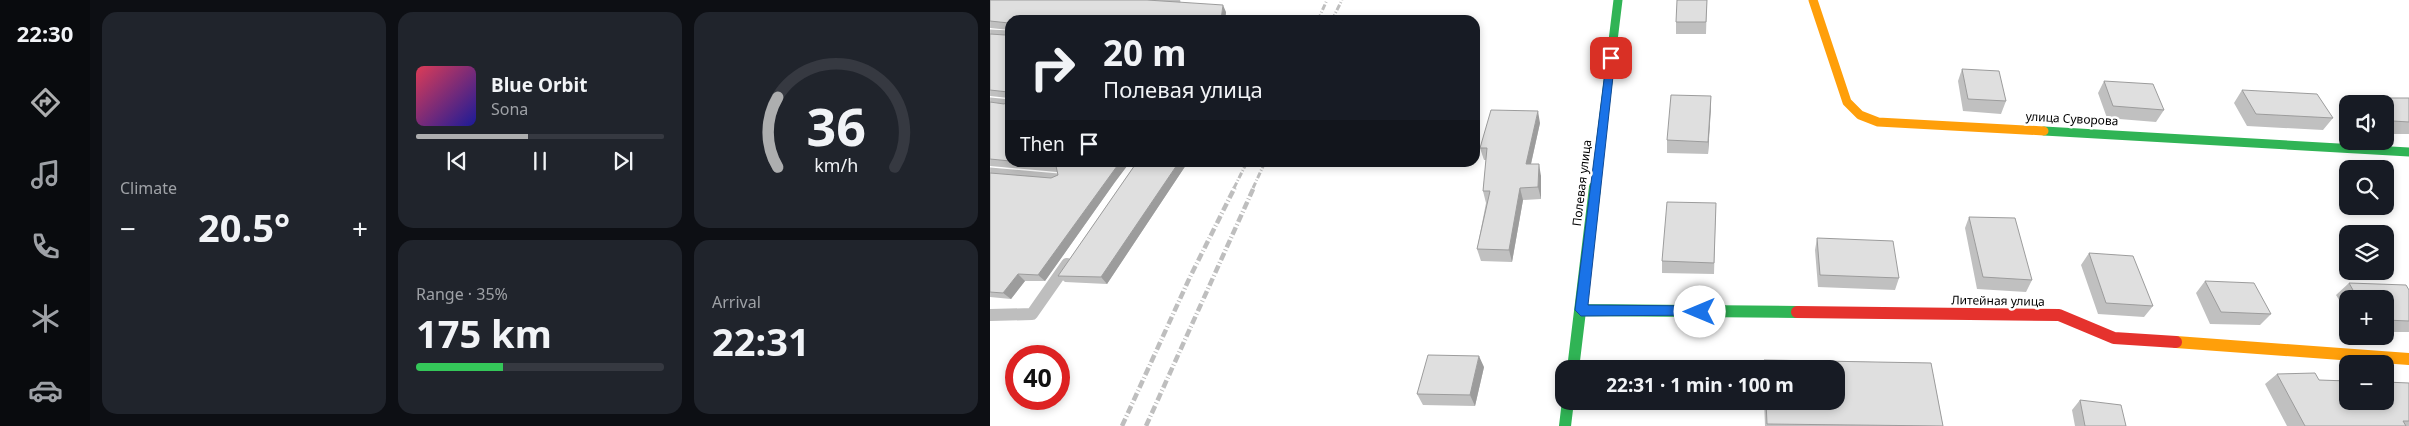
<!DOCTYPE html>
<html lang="en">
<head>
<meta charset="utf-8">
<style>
	body { margin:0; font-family:"Noto Sans",sans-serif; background:#20242c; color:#f1f3f6; height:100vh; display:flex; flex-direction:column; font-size:19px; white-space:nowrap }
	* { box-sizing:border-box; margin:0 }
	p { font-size:16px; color:#9ea1a6 }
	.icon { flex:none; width:28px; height:28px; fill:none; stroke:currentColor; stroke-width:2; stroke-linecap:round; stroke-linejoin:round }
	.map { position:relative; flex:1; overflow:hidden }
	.panel { display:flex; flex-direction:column; gap:12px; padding:12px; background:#0d0f14; width:900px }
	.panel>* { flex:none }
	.banner { position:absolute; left:15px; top:15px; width:475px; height:152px; border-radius:15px; box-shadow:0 2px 8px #0003; background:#171b24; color:#f1f3f6; overflow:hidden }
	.tools { position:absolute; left:1349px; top:95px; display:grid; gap:10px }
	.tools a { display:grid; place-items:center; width:55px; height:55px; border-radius:10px; background:#171b24; box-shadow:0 2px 8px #0003; font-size:25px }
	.speed { position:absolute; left:15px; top:345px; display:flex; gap:10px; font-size:25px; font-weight:700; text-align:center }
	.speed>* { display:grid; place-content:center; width:65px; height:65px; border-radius:50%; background:#171b24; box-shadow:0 2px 8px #0003; line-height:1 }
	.speed .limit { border:8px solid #d22; background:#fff; color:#111 }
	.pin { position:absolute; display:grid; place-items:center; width:42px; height:42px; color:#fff; margin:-21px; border-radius:10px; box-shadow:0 2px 8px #0006 }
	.me { position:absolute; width:55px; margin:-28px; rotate:270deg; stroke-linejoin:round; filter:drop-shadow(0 0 4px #0008) }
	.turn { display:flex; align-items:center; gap:18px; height:105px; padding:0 15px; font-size:22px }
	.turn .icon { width:65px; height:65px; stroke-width:2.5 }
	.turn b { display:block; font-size:35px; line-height:42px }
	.then { display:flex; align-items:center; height:48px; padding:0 15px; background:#0003; gap:10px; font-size:19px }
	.big { font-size:38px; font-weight:700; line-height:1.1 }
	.panel .widget { flex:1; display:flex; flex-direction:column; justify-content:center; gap:8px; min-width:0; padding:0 18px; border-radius:15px; background:#20242c }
	.panel .dial { align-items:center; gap:0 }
	.dial svg { height:130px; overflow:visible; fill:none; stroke:#363941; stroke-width:7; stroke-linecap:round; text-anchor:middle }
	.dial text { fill:#f1f3f6; stroke:none }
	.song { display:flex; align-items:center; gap:15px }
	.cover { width:60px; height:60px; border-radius:8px; background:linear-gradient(135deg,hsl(350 70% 55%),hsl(240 70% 35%)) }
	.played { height:5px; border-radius:2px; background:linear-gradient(90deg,#adaeaf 45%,#363941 45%) }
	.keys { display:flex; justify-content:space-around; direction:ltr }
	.heat { display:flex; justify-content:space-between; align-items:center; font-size:28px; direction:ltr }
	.charge { height:8px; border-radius:4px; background:linear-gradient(90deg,#34c759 35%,#363941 0) }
	.panel .tiles { flex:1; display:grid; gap:12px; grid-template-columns:repeat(3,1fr) }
	.widget:first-child { grid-row:span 2 }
	.trip { position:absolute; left:565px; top:360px; width:290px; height:50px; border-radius:15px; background:#171b24; box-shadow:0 2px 8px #0003; font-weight:700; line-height:50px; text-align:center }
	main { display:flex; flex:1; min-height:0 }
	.menu { display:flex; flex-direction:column; width:90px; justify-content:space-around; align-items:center; background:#090b0e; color:#9ea1a6 }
	.menu .icon { width:35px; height:35px }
	.menu .active { color:#adaeaf }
	.menu b { font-size:22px; color:#f1f3f6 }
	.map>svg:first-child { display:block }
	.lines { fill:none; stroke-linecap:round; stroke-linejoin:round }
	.lane-far1 { stroke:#bebebe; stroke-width:9 }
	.lane { stroke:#bebebe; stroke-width:12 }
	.fast-far1 { stroke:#30b455; stroke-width:9 }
	.fast { stroke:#30b455; stroke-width:12 }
	.slow-far1 { stroke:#ff9f0a; stroke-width:9 }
	.slow { stroke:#ff9f0a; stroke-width:12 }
	.jam { stroke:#e5322d; stroke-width:12 }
	.rail-far1 { stroke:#bebebe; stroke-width:3; stroke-dasharray:6 2 1 2; stroke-linecap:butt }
	.rail { stroke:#bebebe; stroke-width:4.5; stroke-dasharray:8 2.5 1 2.5; stroke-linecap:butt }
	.wall { fill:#c0c0c0 }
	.shaded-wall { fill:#9c9c9c }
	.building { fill:#dfdfdf; stroke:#9c9c9c }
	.route { fill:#1a73e8; stroke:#114b97 }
	.labels { text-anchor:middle; stroke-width:5; stroke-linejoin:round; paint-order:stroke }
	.street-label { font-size:12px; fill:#000; stroke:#fff }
</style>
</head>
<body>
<main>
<nav class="menu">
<b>22:30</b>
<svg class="icon active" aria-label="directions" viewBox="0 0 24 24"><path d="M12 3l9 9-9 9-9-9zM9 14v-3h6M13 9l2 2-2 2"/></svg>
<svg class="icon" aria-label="music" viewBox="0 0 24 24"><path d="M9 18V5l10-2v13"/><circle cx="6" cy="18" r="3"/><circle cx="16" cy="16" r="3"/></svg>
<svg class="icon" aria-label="phone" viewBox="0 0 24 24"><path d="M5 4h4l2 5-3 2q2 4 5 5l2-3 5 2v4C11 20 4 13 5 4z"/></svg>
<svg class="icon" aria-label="climate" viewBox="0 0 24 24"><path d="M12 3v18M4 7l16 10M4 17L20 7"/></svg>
<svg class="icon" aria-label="car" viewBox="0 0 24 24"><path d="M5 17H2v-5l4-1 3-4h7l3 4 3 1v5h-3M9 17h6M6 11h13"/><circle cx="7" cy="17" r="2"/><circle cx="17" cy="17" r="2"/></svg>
</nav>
<section class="panel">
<div class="tiles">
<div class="widget"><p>Climate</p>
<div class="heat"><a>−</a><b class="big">20.5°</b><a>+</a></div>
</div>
<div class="widget">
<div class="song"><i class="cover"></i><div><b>Blue Orbit</b><p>Sona</p></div></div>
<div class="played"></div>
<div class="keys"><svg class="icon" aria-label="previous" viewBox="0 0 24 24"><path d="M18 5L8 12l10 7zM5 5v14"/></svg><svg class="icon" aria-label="pause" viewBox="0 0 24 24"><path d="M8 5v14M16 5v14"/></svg><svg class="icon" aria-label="next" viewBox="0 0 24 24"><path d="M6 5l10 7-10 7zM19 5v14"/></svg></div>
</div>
<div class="widget dial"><svg viewBox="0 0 100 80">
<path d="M14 69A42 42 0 1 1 86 69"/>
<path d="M14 69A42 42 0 0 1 14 26" stroke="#adaeaf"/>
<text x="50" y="56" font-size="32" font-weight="700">36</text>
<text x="50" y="72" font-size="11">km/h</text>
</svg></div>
<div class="widget"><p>Range · 35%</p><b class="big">175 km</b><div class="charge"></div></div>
<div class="widget"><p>Arrival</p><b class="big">22:31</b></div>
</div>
</section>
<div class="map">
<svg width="1419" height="426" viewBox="0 0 1419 426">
	<rect width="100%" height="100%" fill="#fff"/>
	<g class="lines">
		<path class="lane-far1" d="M161,0L186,2
			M0,34L20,35
			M0,102L20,104
			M0,172L68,178"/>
		<path class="lane" d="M0,315L42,314L77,264"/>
		<path class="fast-far1" d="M1054,131L1419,152
			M605,188L628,0"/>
		<path class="fast" d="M591,310L807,312
			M583,369L605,187
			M575,426L578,401"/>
		<path class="slow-far1" d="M823,0L857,102L870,115L888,122L1054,131"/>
		<path class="slow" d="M1186,342L1419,359"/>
		<path class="jam" d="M807,312L1069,315L1124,338L1186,342"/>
		<path class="rail-far1" d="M328,20L337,0
			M342,20L352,0
			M244,188L257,162
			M263,188L275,162"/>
		<path class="rail" d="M132,426L200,277L245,187
			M156,426L264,187"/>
	</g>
	<path class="wall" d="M0,0L236,12L235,20H20V30L0,28Z
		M717,0L716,34H686V22Z
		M20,32V162H140L125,182L55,281H35L21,299L0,297V173L61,178L68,175L67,172L0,166V102L14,104L20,101L19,98L0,96V34L15,35Z
		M972,69L1016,101L1011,114L973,111L968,81Z
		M1114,81L1174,110L1166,122L1117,118L1108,93Z
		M1252,90L1343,118L1333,130L1257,126L1244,103Z
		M721,96L718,154L677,153V140Z
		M1385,98H1419V134H1395V104H1380Z
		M550,123L541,164L551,176V199L533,200L522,262L491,261L487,249L496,203L493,191L496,160H494L490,148Z
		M147,162H198L117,284L75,282L68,276Z
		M726,203L724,274L672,273V261Z
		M979,217L1042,280L1036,292L987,289L975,228Z
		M827,238L909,278L905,290L828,287L825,250Z
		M1099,253L1163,306L1154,317L1108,314L1091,265Z
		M1215,281L1281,314L1270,325L1220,324L1206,293Z
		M1359,283L1419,290V332H1395V299H1358V314L1346,295Z
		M774,360L941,363L953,426H775L774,401H846V369H773Z
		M494,367L485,406L433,405L427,394Z
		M1287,374L1329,380L1419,383V426H1297L1275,384Z
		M1090,400L1136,426H1085L1082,410Z"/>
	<path class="shaded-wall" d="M233,5L236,12L235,20H231Z
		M721,96V108L718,154V142Z
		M548,111L550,123L538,177L536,164Z
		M130,162H140L125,182L55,281L48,275Z
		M189,162H198L117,284L111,277Z
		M549,164L551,176V199L548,187Z
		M530,188L533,200L522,262L519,250Z
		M28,274L35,281L21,299L13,293Z
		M489,356L494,367L485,406L480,395Z"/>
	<path class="building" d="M0,0H157L233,5L231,20H20V30L19,23L0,21Z
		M687,0H717L716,22H686Z
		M20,32V161L0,159V102L14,104L20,101L18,92L0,90V34L15,35Z
		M972,69L1009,71L1016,101L978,99Z
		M1114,81L1163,84L1174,110L1123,106Z
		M1252,90L1327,94L1343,118L1266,114Z
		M681,95L721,96L718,142L677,140Z
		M1385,98H1419V122L1403,121L1395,111V104H1390Z
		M501,110L548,111L536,164H549L548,187L530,188L519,250L487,249L500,191H493L497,148H490Z
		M30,162H130L48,275L28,274L13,293L0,292V173L61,178L68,175L66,166Z
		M147,162H189L111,277L68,276Z
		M677,202L726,203L724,263L672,261Z
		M979,217L1025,218L1042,280L993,277Z
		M827,238L903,241L909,278L830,275Z
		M1099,253L1143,256L1163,306L1116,303Z
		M1215,281L1264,283L1281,314L1231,312Z
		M1359,283L1416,285L1419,290V321L1395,320V299H1368Z
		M438,355L489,356L480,395L427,394Z
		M774,360L941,363L953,426L777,424L776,401H846V369H775Z
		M1325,373L1329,380L1358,381V401H1395V382L1419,383V421H1413L1416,426H1315L1287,374Z
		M1090,400L1131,405L1136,426H1095Z"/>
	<path class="route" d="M617,56L625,58L598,305L710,306L717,312L715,315L591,316L585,310Z"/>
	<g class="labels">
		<g class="street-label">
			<text transform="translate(1082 119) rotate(3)" y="4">улица Суворова</text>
			<text transform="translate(592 183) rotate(-83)" y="4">Полевая улица</text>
			<text transform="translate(1008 301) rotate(1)" y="4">Литейная улица</text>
		</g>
	</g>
</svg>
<div class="tools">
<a><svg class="icon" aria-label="sound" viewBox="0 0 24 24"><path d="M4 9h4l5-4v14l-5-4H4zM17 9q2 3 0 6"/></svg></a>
<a><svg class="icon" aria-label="search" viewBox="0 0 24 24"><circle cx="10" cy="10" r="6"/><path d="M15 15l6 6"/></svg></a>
<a><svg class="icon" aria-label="layers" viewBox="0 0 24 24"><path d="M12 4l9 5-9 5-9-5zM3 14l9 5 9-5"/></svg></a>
<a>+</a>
<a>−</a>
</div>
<div class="speed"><div class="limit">40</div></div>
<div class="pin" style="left:621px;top:58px;background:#d93025"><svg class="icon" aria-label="arrive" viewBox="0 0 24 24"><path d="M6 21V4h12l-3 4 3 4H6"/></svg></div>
<svg class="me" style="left:710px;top:312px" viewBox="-20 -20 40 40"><circle r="19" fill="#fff"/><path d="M0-13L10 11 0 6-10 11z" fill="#1a73e8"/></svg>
<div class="trip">22:31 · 1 min · 100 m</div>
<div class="banner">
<div class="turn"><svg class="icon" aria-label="right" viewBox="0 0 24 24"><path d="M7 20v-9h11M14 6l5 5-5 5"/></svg><div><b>20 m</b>Полевая улица</div></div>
<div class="then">Then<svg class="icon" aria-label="arrive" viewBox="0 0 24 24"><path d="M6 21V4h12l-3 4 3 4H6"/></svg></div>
</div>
</div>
</main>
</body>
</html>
